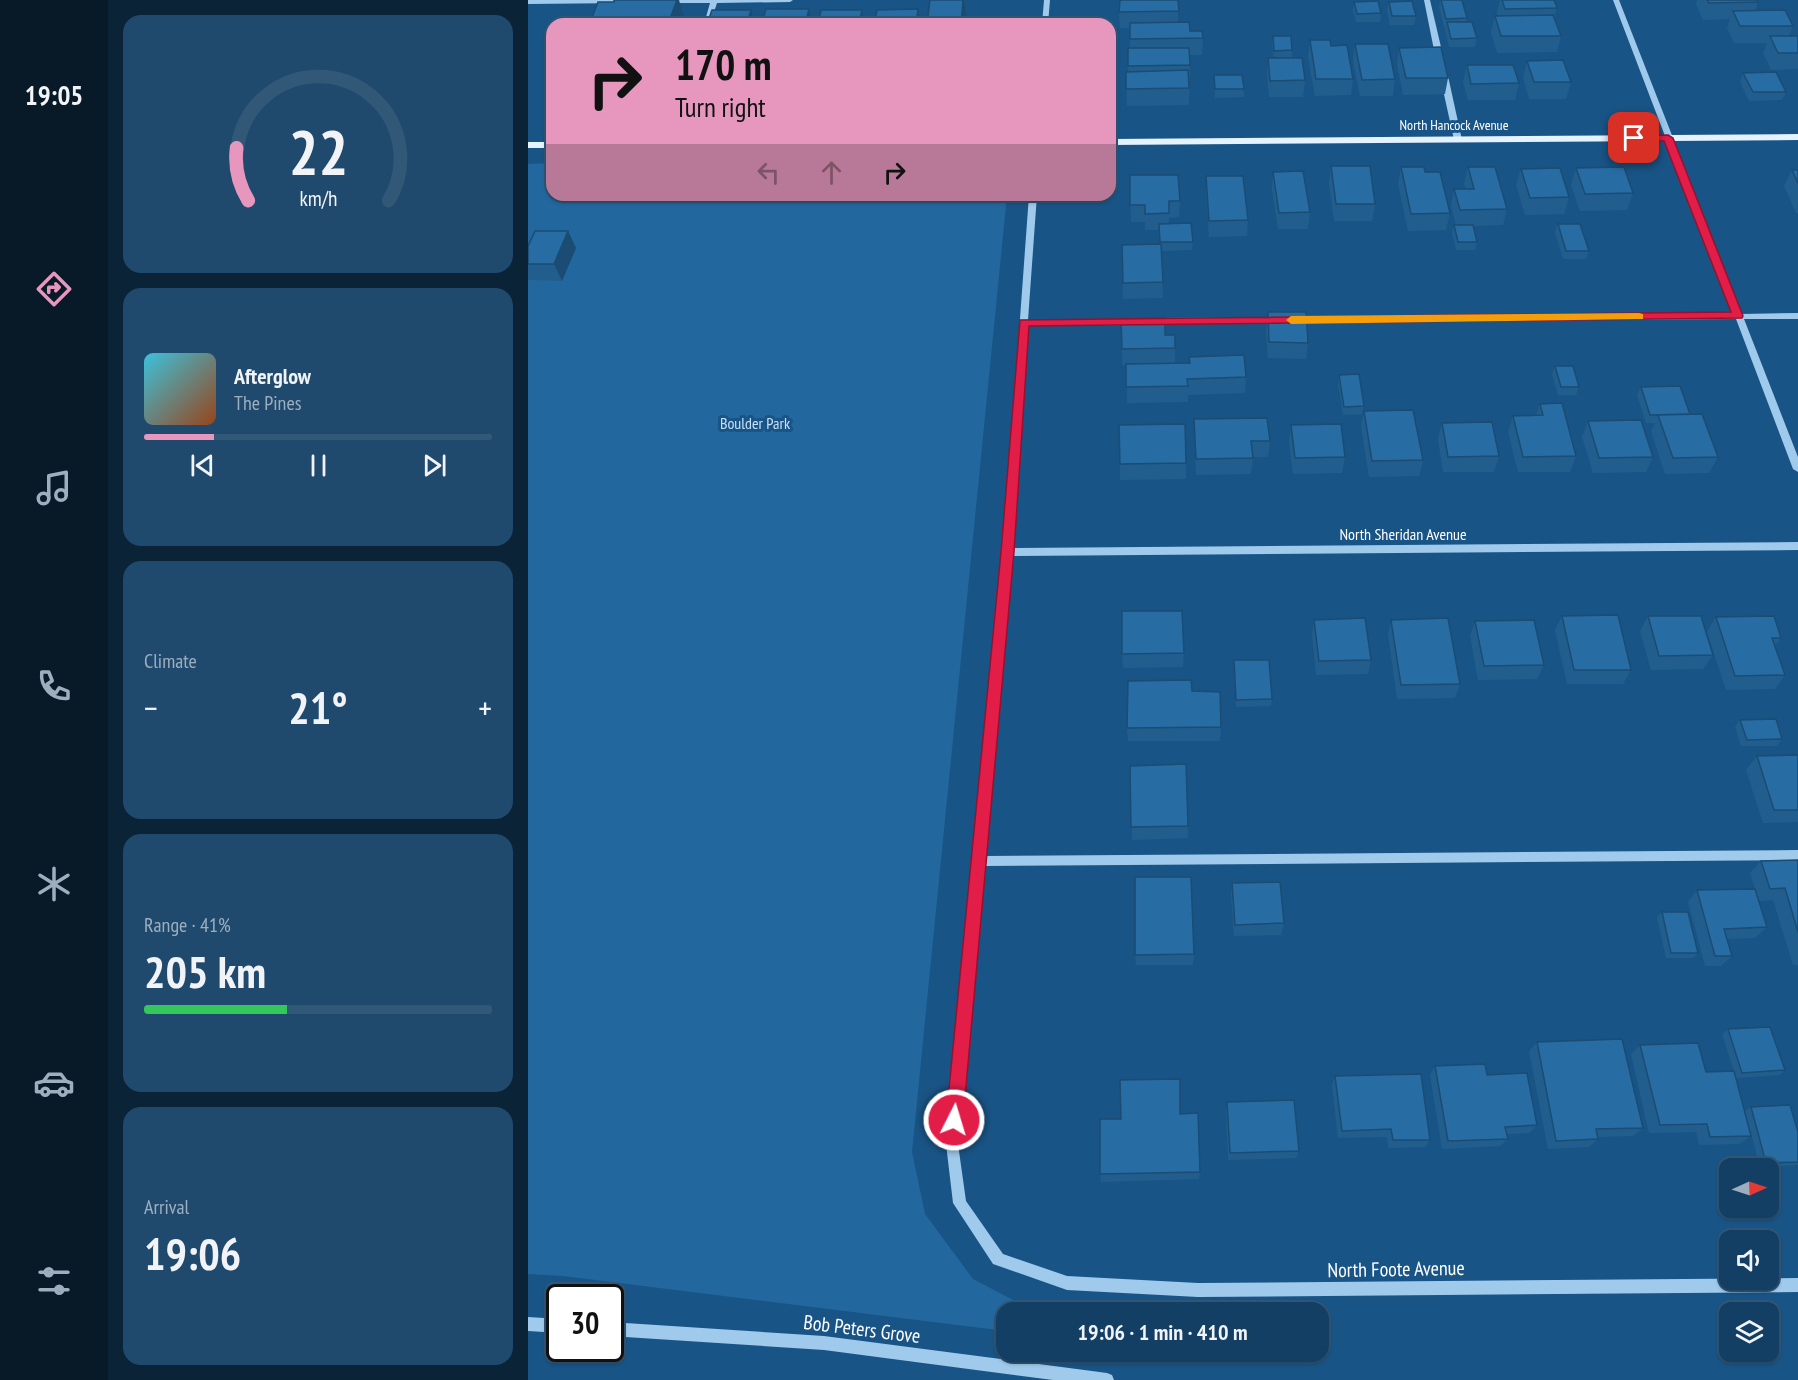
<!DOCTYPE html>
<html lang="en">
<head>
<meta charset="utf-8">
<style>
	body { margin:0; font-family:"PT Sans Narrow",sans-serif; background:#204a6d; color:#f1f3f6; height:100vh; display:flex; flex-direction:column; font-size:22px; white-space:nowrap }
	* { box-sizing:border-box; margin:0 }
	p { font-size:20px; color:#9dafbf }
	.icon { flex:none; width:33px; height:33px; fill:none; stroke:currentColor; stroke-width:2; stroke-linecap:round; stroke-linejoin:round }
	.map { position:relative; flex:1; overflow:hidden }
	.drawer { display:flex; flex-direction:column; gap:15px; padding:15px; background:#0a2337; width:420px }
	.drawer>* { flex:none }
	.guide { position:absolute; left:18px; top:18px; width:570px; height:183px; border-radius:18px; box-shadow:0 2px 4px #0004,0 0 0 2px #325878; background:#e797bd; color:#111; overflow:hidden }
	.needle { width:39px; rotate:87deg }
	.buttons { position:absolute; left:1191px; top:1158px; display:grid; gap:12px }
	.buttons a { display:grid; place-items:center; width:60px; height:60px; border-radius:12px; background:#133f64; box-shadow:0 2px 4px #0004,0 0 0 2px #325878; font-size:30px }
	.speed { position:absolute; left:18px; top:1284px; display:flex; gap:12px; font-size:30px; font-weight:700; text-align:center }
	.speed>* { display:grid; place-content:center; width:78px; height:78px; border-radius:50%; background:#133f64; box-shadow:0 2px 4px #0004,0 0 0 2px #325878; line-height:1 }
	.speed .limit { border:3px solid #111; border-radius:9px; background:#fff; color:#111 }
	.pin { position:absolute; display:grid; place-items:center; width:51px; height:51px; color:#fff; margin:-26px; border-radius:12px; box-shadow:0 3px 9px #0006 }
	.me { position:absolute; width:66px; margin:-33px; rotate:5deg; stroke-linejoin:round; filter:drop-shadow(0 0 4px #0008) }
	.turn { display:flex; align-items:center; gap:21px; height:126px; padding:0 30px; font-size:27px }
	.turn .icon { width:78px; height:78px; stroke-width:2.5 }
	.turn b { display:block; font-size:42px; line-height:51px }
	.lanes { display:flex; align-items:center; height:57px; padding:0 30px; background:#0003; justify-content:center; gap:30px; direction:ltr }
	.lanes .off { opacity:.35 }
	.big { font-size:45px; font-weight:700; line-height:1.1 }
	.drawer .tile { flex:1; display:flex; flex-direction:column; justify-content:center; gap:9px; min-width:0; padding:0 21px; border-radius:18px; background:#204a6d }
	.drawer .dial { align-items:center; gap:0 }
	.dial svg { height:156px; overflow:visible; fill:none; stroke:#325878; stroke-width:7; stroke-linecap:round; text-anchor:middle }
	.dial text { fill:#f1f3f6; stroke:none }
	.song { display:flex; align-items:center; gap:18px }
	.cover { width:72px; height:72px; border-radius:9px; background:linear-gradient(135deg,hsl(190 70% 55%),hsl(20 70% 35%)) }
	.played { height:6px; border-radius:3px; background:linear-gradient(90deg,#e797bd 20%,#325878 20%) }
	.keys { display:flex; justify-content:space-around; direction:ltr }
	.heat { display:flex; justify-content:space-between; align-items:center; font-size:33px; direction:ltr }
	.charge { height:9px; border-radius:4px; background:linear-gradient(90deg,#34c759 41%,#325878 0) }
	.trip { position:absolute; left:468px; top:1302px; width:333px; height:60px; border-radius:18px; background:#133f64; box-shadow:0 2px 4px #0004,0 0 0 2px #325878; font-weight:700; line-height:60px; text-align:center }
	main { display:flex; flex:1; min-height:0 }
	.menu { display:flex; flex-direction:column; width:108px; justify-content:space-around; align-items:center; background:#081928; color:#9dafbf }
	.menu .icon { width:42px; height:42px }
	.menu .current { color:#e797bd }
	.menu b { font-size:27px; color:#f1f3f6 }
	.map>svg:first-child { display:block }
	.green { fill:#22689f }
	.lines { fill:none; stroke-linecap:round; stroke-linejoin:round }
	.minor { fill:#9fcaec; fill-rule:evenodd }
	.major { fill:#e5f2ff; fill-rule:evenodd }
	.wall { fill:#225e8d }
	.shaded-wall { fill:#1b4c73 }
	.building { fill:#276da4; stroke:#1b4c73; stroke-width:1.5 }
	.route { fill:#e11d48; stroke:#92132f; stroke-width:1.5 }
	.slow { fill:#f59e0b }
	.labels { text-anchor:middle; stroke-width:6; stroke-linejoin:round; paint-order:stroke }
	.far-street-label { font-size:14px; fill:#fff; stroke:#195486 }
	.park-label { font-size:16px; fill:#c5e2f9; stroke:#195486 }
	.street-label { font-size:16px; fill:#fff; stroke:#195486 }
	.near-street-label { font-size:20px; fill:#fff; stroke:#195486 }
</style>
</head>
<body>
<main>
<nav class="menu">
<b>19:05</b>
<svg class="icon current" aria-label="directions" viewBox="0 0 24 24"><path d="M12 3l9 9-9 9-9-9zM9 14v-3h6M13 9l2 2-2 2"/></svg>
<svg class="icon" aria-label="music" viewBox="0 0 24 24"><path d="M9 18V5l10-2v13"/><circle cx="6" cy="18" r="3"/><circle cx="16" cy="16" r="3"/></svg>
<svg class="icon" aria-label="phone" viewBox="0 0 24 24"><path d="M5 4h4l2 5-3 2q2 4 5 5l2-3 5 2v4C11 20 4 13 5 4z"/></svg>
<svg class="icon" aria-label="climate" viewBox="0 0 24 24"><path d="M12 3v18M4 7l16 10M4 17L20 7"/></svg>
<svg class="icon" aria-label="car" viewBox="0 0 24 24"><path d="M5 17H2v-5l4-1 3-4h7l3 4 3 1v5h-3M9 17h6M6 11h13"/><circle cx="7" cy="17" r="2"/><circle cx="17" cy="17" r="2"/></svg>
<svg class="icon" aria-label="filters" viewBox="0 0 24 24"><path d="M4 7h16M4 17h16"/><circle cx="9" cy="7" r="2"/><circle cx="15" cy="17" r="2"/></svg>
</nav>
<section class="drawer">
<div class="tile dial"><svg viewBox="0 0 100 80">
<path d="M14 69A42 42 0 1 1 86 69"/>
<path d="M14 69A42 42 0 0 1 8 42" stroke="#e797bd"/>
<text x="50" y="56" font-size="32" font-weight="700">22</text>
<text x="50" y="72" font-size="11">km/h</text>
</svg></div>
<div class="tile">
<div class="song"><i class="cover"></i><div><b>Afterglow</b><p>The Pines</p></div></div>
<div class="played"></div>
<div class="keys"><svg class="icon" aria-label="previous" viewBox="0 0 24 24"><path d="M18 5L8 12l10 7zM5 5v14"/></svg><svg class="icon" aria-label="pause" viewBox="0 0 24 24"><path d="M8 5v14M16 5v14"/></svg><svg class="icon" aria-label="next" viewBox="0 0 24 24"><path d="M6 5l10 7-10 7zM19 5v14"/></svg></div>
</div>
<div class="tile"><p>Climate</p>
<div class="heat"><a>−</a><b class="big">21°</b><a>+</a></div>
</div>
<div class="tile"><p>Range · 41%</p><b class="big">205 km</b><div class="charge"></div></div>
<div class="tile"><p>Arrival</p><b class="big">19:06</b></div>
</section>
<div class="map">
<svg width="1270" height="1380" viewBox="0 0 1270 1380">
	<rect width="100%" height="100%" fill="#195486"/>
	<path class="green" d="M24,163V195H479L384,1152L397,1214L445,1279L493,1304L492,1312H478V1331L35,1276L0,1274V164Z"/>
	<g class="lines">
		<path class="minor" d="M0,0H102V1L99,3L0,4Z
			M135,0H265L262,2L189,3L182,24H176L182,3H138L136,2Z
			M516,0H522L520,24H514Z
			M896,0H902L916,60L915,62L908,60Z
			M1085,0H1091L1214,314L1270,313V319H1216L1270,457V472L1265,469L1208,319L622,323L621,321L625,318L1205,314Z
			M913,74L920,76L934,140L933,142L926,140L912,76Z
			M501,195H509L500,320L607,319L611,322L607,325L500,326L485,548L1270,542V550L485,556L457,856L1270,850V860L456,866L430,1144L438,1201L475,1254L539,1276L670,1283L1270,1278V1292L670,1297L539,1290L465,1264L425,1203L418,1144L475,552Z
			M0,1317L32,1319V1333L0,1331Z
			M82,1322L296,1336L579,1373L584,1375L586,1380H525L296,1350L82,1336Z"/>
		<path class="major" d="M1270,134V140L582,145V139Z
			M0,142H24V148H0Z"/>
	</g>
	<path class="wall" d="M650,0V22L662,31L675,38L674,55H662L661,105L599,106L598,72H600V48H602V28H592L591,12Z
		M912,0H934L939,18L938,22L949,38L947,47H921L917,30L918,27H916L911,7Z
		M972,0H1026L1029,8L1026,17L1033,36L1029,52L969,53L963,32L967,16H970L969,12Z
		M1169,0H1229L1230,2L1227,11L1265,26L1261,36H1270V69L1243,70L1235,53L1239,43H1206L1199,28L1202,19L1175,20L1168,4Z
		M826,2L853,13L852,22H828L825,10Z
		M861,2L888,16L886,25H862L859,10Z
		M745,36L764,50V58L777,80L775,97H741L739,75L740,58H746L744,44Z
		M782,40L803,46L825,79L823,95L787,96L780,57Z
		M827,44L867,79L865,96H832L825,61Z
		M871,48L920,78L917,94L875,95L869,64Z
		M999,61L1043,82L1038,99H1001L995,77Z
		M939,65L991,83L987,100H940L935,82Z
		M1215,73L1258,92L1254,100L1221,101L1212,82Z
		M686,75L716,89V97L687,98Z
		M803,166L847,204L844,221H806L801,183Z
		M873,167L922,213L918,230L880,231L870,184Z
		M940,167L979,209L975,225L945,226L949,242L947,250H928L924,233L926,225H928L923,206L926,189H938L936,184Z
		M1048,168L1105,193L1099,210L1052,211L1043,185Z
		M993,169L1041,197L1036,214L997,215L988,185Z
		M1264,170H1270V213H1268L1256,186Z
		M745,172L782,212L780,229H750L744,189Z
		M602,175L652,201L651,217L641,218V223L665,242L664,250L633,251L635,298L595,299L594,245L632,244L631,230H617V222H603Z
		M678,176L720,220L719,236L681,237L678,193Z
		M1030,224L1061,251L1058,259H1035L1027,232Z
		M40,231L48,248L34,281L0,280V246Z
		M740,312L780,343L778,359L740,358L738,328Z
		M593,319L637,335L647,348V363H661V357L718,377L717,393L660,395V402L599,403L598,365H594Z
		M1027,366L1051,387L1048,395H1030L1024,374Z
		M811,375L836,406L834,414L815,415L810,383Z
		M1113,387L1162,414L1190,457L1181,473L1137,474L1123,431L1127,423H1118L1109,395Z
		M1012,404L1048,456L1042,472H990L980,432L985,416L1008,415Z
		M836,411L895,460L891,476L841,477L833,426Z
		M666,419L742,441L740,457H725L723,474L668,475L666,435Z
		M1060,421L1125,457L1118,472L1065,473L1054,437Z
		M914,423L971,456L966,472H915L910,439Z
		M763,425L817,457L814,473L765,474L761,441Z
		M658,463V479L592,480V464Z
		M1034,616L1103,670L1095,684H1039L1027,630Z
		M1120,616L1185,655L1175,669L1123,670L1112,631Z
		M1188,617L1253,638L1247,646L1257,675L1247,689L1198,690L1179,632Z
		M786,620L843,660L840,674L788,675L784,634Z
		M863,620L932,684L927,698L869,699L860,634Z
		M947,621L1016,665L1009,679L950,680L942,636Z
		M656,653L655,667L595,668L594,654Z
		M706,660L744,699L743,706L708,707L706,667Z
		M664,691L693,727L692,741H600L599,728Z
		M1212,720L1254,739L1249,746H1213L1207,727Z
		M1270,755V822L1235,823L1218,770L1229,756Z
		M602,766L660,826V838L604,840Z
		M1270,860V965H1265L1245,900L1231,901L1222,873L1233,861Z
		M704,883L756,923L753,935L706,936L703,894Z
		M1169,890L1239,927L1227,938L1199,939L1204,956L1193,966H1177L1160,902Z
		M1134,912L1170,953L1165,958H1138L1129,917Z
		M666,954L665,965H608L607,955Z
		M1200,1029L1257,1070L1251,1075L1208,1078L1223,1136L1211,1144L1171,1145L1168,1132L1121,1133L1103,1054L1112,1045L1178,1072L1206,1071L1194,1034Z
		M1009,1042L1115,1128L1105,1136L1070,1137V1139L1061,1147L1020,1149L1001,1051Z
		M907,1066L959,1075L1009,1125L1001,1133L979,1134L980,1139L972,1146L914,1149L902,1075Z
		M807,1076L902,1140L897,1147L860,1148L859,1137L810,1138L804,1085Z
		M699,1102L771,1151L768,1158L700,1160L698,1110Z
		M1223,1107L1270,1132V1165L1232,1167L1217,1111Z
		M652,1114L672,1172L671,1179L573,1182L572,1174L593,1119Z"/>
	<path class="shaded-wall" d="M149,0H151L158,24H140Z
		M435,0H436L438,12L437,24H433Z
		M281,9L285,24H277Z
		M390,9L392,24H388Z
		M223,10L227,24H219Z
		M334,10L337,24H331Z
		M40,231L48,248L34,281L26,264Z"/>
	<path class="building" d="M86,0H149L140,24H46L48,20H63L70,2H86Z
		M402,0H435L433,24H399Z
		M592,0H650L651,11L591,12Z
		M913,0H934L939,18L918,19Z
		M974,0H1026L1029,8L977,9Z
		M1179,0H1229L1230,2L1181,3Z
		M850,1L853,13L829,14L826,2Z
		M884,1L888,16H864L861,2Z
		M238,9H281L277,24H234Z
		M390,9L388,24H346L349,10Z
		M184,10H223L219,24H179Z
		M293,10H334L331,24H290Z
		M1257,10L1265,26H1212L1205,11Z
		M1025,15L1033,36H973L967,16Z
		M661,22L662,31H674L675,38L602,39V23Z
		M919,22H944L949,38L923,39Z
		M745,36H763L764,50L746,51Z
		M1242,36H1270V53H1250Z
		M782,40H802L803,46L819,45L825,79H788Z
		M827,44H860L867,79L834,80Z
		M913,47L920,78H878L871,48Z
		M600,48H661L662,65L600,66Z
		M740,58H774L777,80L742,81Z
		M1035,60L1043,82H1006L999,61Z
		M939,65H985L991,83L943,84Z
		M660,70L661,88L598,89V72Z
		M1248,72L1258,92H1225L1215,73Z
		M686,75H714L716,89H687Z
		M803,166H842L847,204H808Z
		M873,167H896L897,172H912L922,213L883,214Z
		M940,167H967L979,209L932,210L926,189H946Z
		M1096,167L1105,193L1057,194L1048,168Z
		M1032,168L1041,197L1002,198L993,169Z
		M1264,170H1270V183Z
		M775,171L782,212L751,213L745,172Z
		M602,175H650L652,201H641V213L617,214V205H602Z
		M678,176H715L720,220L681,221Z
		M663,223L665,242H632L631,224Z
		M1030,224H1052L1061,251H1038Z
		M926,225H945L949,242H930Z
		M7,231H40L26,264H0V246Z
		M633,244L635,282L595,283L594,245Z
		M740,312H778L780,343L741,342Z
		M637,318V335H647V348L594,349L593,319Z
		M716,355L718,377L659,379L660,386L598,387V364L662,363L661,357Z
		M1027,366H1045L1051,387H1033Z
		M831,374L836,406L816,407L811,375Z
		M1152,386L1162,414L1122,415L1113,387Z
		M1034,403L1048,456L995,457L985,416L1015,415L1012,404Z
		M885,410L895,460L844,461L836,411Z
		M1174,414L1190,457L1145,458L1130,415Z
		M739,418L742,441H723L725,458L668,459L666,419Z
		M1113,420L1125,457L1071,458L1060,421Z
		M964,422L971,456L920,457L914,423Z
		M657,424L658,463L592,464L591,425Z
		M813,424L817,457L767,458L763,425Z
		M594,611H654L656,653L594,654Z
		M1090,615L1103,670H1046L1034,616Z
		M1120,616H1173L1185,655L1131,656Z
		M1246,616L1253,638H1244L1257,675L1207,676L1188,617Z
		M837,618L843,660L791,661L786,620Z
		M920,618L932,684L873,685L863,620Z
		M1006,620L1016,665L956,666L947,621Z
		M706,660H741L744,699L708,700Z
		M663,680L664,691L692,692L693,727L599,728L600,681Z
		M1248,719L1254,739L1219,740L1212,720Z
		M1270,755V810H1246L1229,756Z
		M658,764L660,826L603,827L602,766Z
		M1270,860V932L1257,888L1242,889L1233,861Z
		M607,877H663L666,954L607,955Z
		M752,882L756,923L707,925L704,883Z
		M1227,889L1239,927L1196,929L1204,956H1187L1169,890Z
		M1134,912H1160L1170,953H1143Z
		M1242,1027L1257,1070L1214,1073L1200,1029Z
		M1094,1039L1115,1128L1068,1129L1070,1139L1028,1141L1009,1042Z
		M1170,1043L1178,1072L1206,1071L1223,1136L1182,1137L1179,1124L1132,1125L1112,1045Z
		M957,1064L959,1075L999,1073L1009,1125L977,1127L980,1139L920,1141L907,1066Z
		M893,1074L902,1140H865L863,1129L814,1131L807,1076Z
		M652,1079V1114L670,1113L672,1172L572,1174V1119H593L592,1080Z
		M766,1100L771,1151L702,1153L699,1102Z
		M1262,1105L1270,1132V1162L1238,1163L1223,1107Z"/>
	<path class="route" d="M1140,135L1145,138L1215,316L1214,318L501,326L486,552L435,1120L432,1126L426,1129L421,1126L418,1120L473,552L492,320L1203,312L1136,141H1106L1101,138L1106,136Z"/>
	<path class="slow" d="M1111,313L1115,314V319L763,324L758,320L763,316Z"/>
	<g class="labels">
		<g class="far-street-label">
			<text x="926" y="130">North Hancock Avenue</text>
		</g>
		<g class="park-label">
			<text x="227" y="429">Boulder Park</text>
		</g>
		<g class="street-label">
			<text x="875" y="540">North Sheridan Avenue</text>
		</g>
		<g class="near-street-label">
			<text transform="translate(868 1269) rotate(-1)" y="7">North Foote Avenue</text>
			<text transform="translate(334 1329) rotate(7)" y="7">Bob Peters Grove</text>
		</g>
	</g>
</svg>
<div class="buttons">
<a><svg class="needle" viewBox="-14 -14 28 28"><path d="M0-13l5 13h-10z" fill="#e53935"/><path d="M0 13l5-13h-10z" fill="#9dafbf"/></svg></a>
<a><svg class="icon" aria-label="sound" viewBox="0 0 24 24"><path d="M4 9h4l5-4v14l-5-4H4zM17 9q2 3 0 6"/></svg></a>
<a><svg class="icon" aria-label="layers" viewBox="0 0 24 24"><path d="M12 4l9 5-9 5-9-5zM3 14l9 5 9-5"/></svg></a>
</div>
<div class="speed"><div class="limit">30</div></div>
<div class="pin" style="left:1106px;top:138px;background:#d93025"><svg class="icon" aria-label="arrive" viewBox="0 0 24 24"><path d="M6 21V4h12l-3 4 3 4H6"/></svg></div>
<svg class="me" style="left:426px;top:1120px" viewBox="-20 -20 40 40"><circle r="17" fill="#e11d48" stroke="#fff" stroke-width="3"/><path d="M0-11L8 9 0 5-8 9z" fill="#fff"/></svg>
<div class="trip">19:06 · 1 min · 410 m</div>
<div class="guide">
<div class="turn"><svg class="icon" aria-label="right" viewBox="0 0 24 24"><path d="M7 20v-9h11M14 6l5 5-5 5"/></svg><div><b>170 m</b>Turn right</div></div>
<div class="lanes"><svg class="icon off" aria-label="left" viewBox="0 0 24 24"><path d="M17 20v-9H6M10 6l-5 5 5 5"/></svg><svg class="icon off" aria-label="ahead" viewBox="0 0 24 24"><path d="M12 20V5M6 11l6-6 6 6"/></svg><svg class="icon" aria-label="right" viewBox="0 0 24 24"><path d="M7 20v-9h11M14 6l5 5-5 5"/></svg></div>
</div>
</div>
</main>
</body>
</html>
